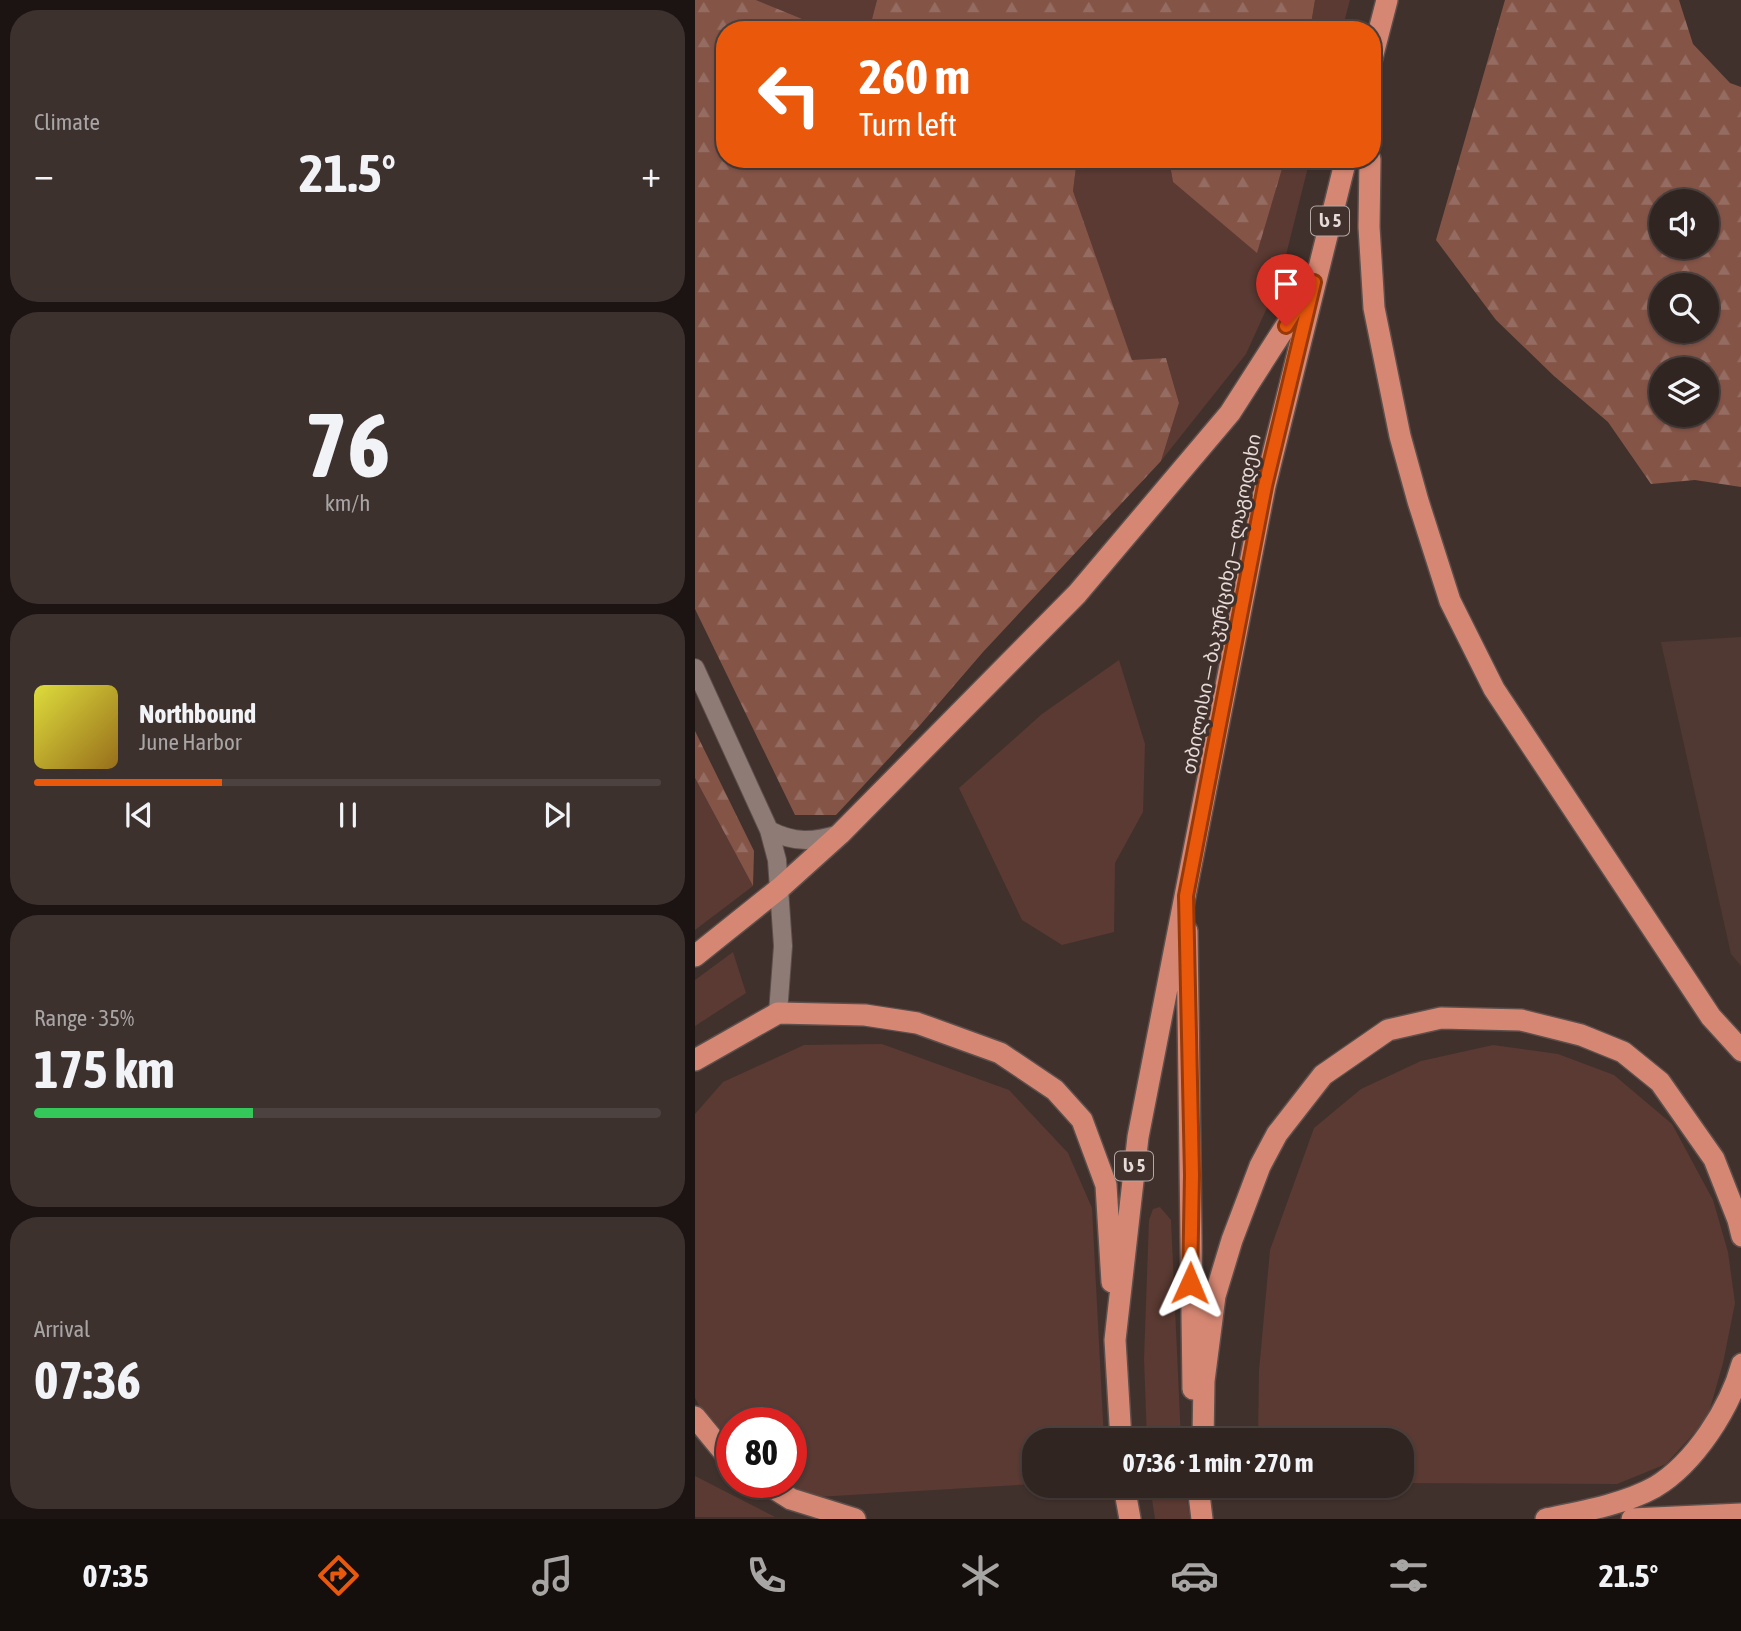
<!DOCTYPE html>
<html lang="en">
<head>
<meta charset="utf-8">
<style>
	body { margin:0; font-family:"Asap Condensed","Noto Sans Georgian",sans-serif; background:#3d312e; color:#f1f3f6; height:100vh; display:flex; flex-direction:column; font-size:26px; white-space:nowrap }
	* { box-sizing:border-box; margin:0 }
	p { font-size:23px; color:#a8a5a5 }
	.icon { flex:none; width:38px; height:38px; fill:none; stroke:currentColor; stroke-width:2; stroke-linecap:round; stroke-linejoin:round }
	.map { position:relative; flex:1; overflow:hidden }
	.side { display:flex; flex-direction:column; gap:10px; padding:10px; background:#1b1412; width:695px }
	.side>* { flex:none }
	.top-card { position:absolute; left:21px; top:21px; width:665px; height:147px; border-radius:28px; box-shadow:0 2px 5px #0004,0 0 0 2px #4c423f; background:#ea580c; color:#fff; overflow:hidden }
	.controls { position:absolute; left:954px; top:189px; display:grid; gap:14px }
	.controls a { display:grid; place-items:center; width:70px; height:70px; border-radius:50%; background:#312521; box-shadow:0 2px 5px #0004,0 0 0 2px #4c423f; font-size:35px }
	.speed { position:absolute; left:21px; top:1407px; display:flex; gap:14px; font-size:35px; font-weight:700; text-align:center }
	.speed>* { display:grid; place-content:center; width:91px; height:91px; border-radius:50%; background:#312521; box-shadow:0 2px 5px #0004,0 0 0 2px #4c423f; line-height:1 }
	.speed .limit { border:10px solid #d22; background:#fff; color:#111 }
	.pin { position:absolute; display:grid; place-items:center; width:60px; height:60px; color:#fff; margin:-72px -30px; border-radius:50% 50% 50% 0; rotate:-45deg; box-shadow:0 0 7px #0007 }
	.pin .icon { rotate:45deg }
	.me { position:absolute; width:77px; margin:-38px; rotate:1deg; stroke-linejoin:round; filter:drop-shadow(0 0 5px #0008) }
	.turn { display:flex; align-items:center; gap:24px; height:147px; padding:0 28px; font-size:32px }
	.turn .icon { width:91px; height:91px; stroke-width:2.5 }
	.turn b { display:block; font-size:49px; line-height:60px }
	.big { font-size:52px; font-weight:700; line-height:1.1 }
	.side .tile { flex:1; display:flex; flex-direction:column; justify-content:center; gap:10px; min-width:0; padding:0 24px; border-radius:28px; background:#3d312e }
	.side .dial { align-items:center; gap:0 }
	.dial b { font-size:91px; line-height:1 }
	.song { display:flex; align-items:center; gap:21px }
	.cover { width:84px; height:84px; border-radius:10px; background:linear-gradient(135deg,hsl(60 70% 55%),hsl(40 70% 35%)) }
	.played { height:7px; border-radius:4px; background:linear-gradient(90deg,#ea580c 30%,#4c423f 30%) }
	.keys { display:flex; justify-content:space-around; direction:ltr }
	.heat { display:flex; justify-content:space-between; align-items:center; font-size:38px; direction:ltr }
	.charge { height:10px; border-radius:5px; background:linear-gradient(90deg,#34c759 35%,#4c423f 0) }
	.trip { position:absolute; left:327px; top:1428px; width:392px; height:70px; border-radius:28px; background:#312521; box-shadow:0 2px 5px #0004,0 0 0 2px #4c423f; font-weight:700; line-height:70px; text-align:center }
	.menu { display:flex; height:112px; justify-content:space-around; align-items:center; background:#140f0d; color:#a8a5a5 }
	.menu .icon { width:49px; height:49px }
	.menu .current { color:#ea580c }
	.menu b { font-size:32px; color:#f1f3f6 }
	main { display:flex; flex:1; min-height:0 }
	.map>svg:first-child { display:block }
	.built { fill:#503932 }
	.green { fill:#5a3a32 }
	.forest { fill:url(#forest-firs); fill-rule:evenodd }
	.lines { fill:none; stroke-linecap:round; stroke-linejoin:round }
	.secondary-casing { stroke:#5c4f4c; stroke-width:20 }
	.highway-casing { stroke:#5c4f4c; stroke-width:24 }
	.secondary { stroke:#8e7b76; stroke-width:18 }
	.highway { stroke:#d68773; stroke-width:21 }
	.route-casing { stroke:#983908; stroke-width:18 }
	.route { stroke:#ea580c; stroke-width:12 }
	.labels { text-anchor:middle; stroke-width:7; stroke-linejoin:round; paint-order:stroke }
	.shield { fill:#41312c; stroke:#b4a8a4; stroke-width:2 }
	.shield-label { font-size:18px; font-weight:bold; fill:#e6dbd8 }
	.street-label { font-size:19px; fill:#e6dbd8; stroke:#41312c }
</style>
</head>
<body>
<main>
<section class="side">
<div class="tile"><p>Climate</p>
<div class="heat"><a>−</a><b class="big">21.5°</b><a>+</a></div>
</div>
<div class="tile dial"><b>76</b><p>km/h</p></div>
<div class="tile">
<div class="song"><i class="cover"></i><div><b>Northbound</b><p>June Harbor</p></div></div>
<div class="played"></div>
<div class="keys"><svg class="icon" aria-label="previous" viewBox="0 0 24 24"><path d="M18 5L8 12l10 7zM5 5v14"/></svg><svg class="icon" aria-label="pause" viewBox="0 0 24 24"><path d="M8 5v14M16 5v14"/></svg><svg class="icon" aria-label="next" viewBox="0 0 24 24"><path d="M6 5l10 7-10 7zM19 5v14"/></svg></div>
</div>
<div class="tile"><p>Range · 35%</p><b class="big">175 km</b><div class="charge"></div></div>
<div class="tile"><p>Arrival</p><b class="big">07:36</b></div>
</section>
<div class="map">
<svg width="1047" height="1519" viewBox="0 0 1047 1519">
	<defs>
		<pattern id="forest-firs" width="22" height="20" patternUnits="userSpaceOnUse" patternTransform="scale(1.75)"><rect width="22" height="20" fill="#845447"/><path d="M5 1l3.5 6h-7zM16 11l3.5 6h-7z" fill="#956c61"/></pattern>
	</defs>
	<rect width="100%" height="100%" fill="#41312c"/>
	<path class="built" d="M1046,637H1047L1046,966L1036,954L966,642Z"/>
	<path class="green" d="M61,0H182L177,19L122,25Z
		M620,0H655L647,30H615Z
		M382,159H474L478,182L562,252L590,159H615L585,279L551,354L466,461L484,403L471,358L437,361L378,191Z
		M424,660L450,744L448,812L420,863L419,932L367,945L327,920L264,788L347,714Z
		M0,778L58,886L0,930Z
		M38,952L51,993L0,1026V980Z
		M187,1044L314,1090L373,1153L397,1208L409,1440H340L339,1484L122,1497L85,1482H96V1423H37V1446L13,1422L0,1398V1114L28,1082L109,1045Z
		M798,1045L863,1054L919,1075L977,1124L1018,1200L1033,1252L1040,1303L1028,1363L1012,1419L971,1464L922,1484L707,1483V1440H563L564,1371L575,1250L619,1128L666,1089L726,1061Z
		M465,1207L476,1220L486,1440H452L449,1359L454,1220L458,1209Z
		M0,1476L2,1477L80,1517H0Z
		M455,1486H490L495,1519H460Z"/>
	<path class="forest" d="M0,0H61L122,25L177,19L182,0H620L615,30H30V159H382L378,191L437,360L471,358L484,403L466,461L288,652L226,724L141,815H100L0,609Z
		M810,0H984L998,44L1035,83L1046,87V487L1000,480L956,484L913,422L859,376L801,320L741,240ZM966,201H1012V247H966ZM966,285H1012V331H966ZM966,369H1012V415H966Z
		M474,159H590L562,253L478,182Z
		M0,731L59,851L58,886L0,778Z"/>
	<g class="lines">
		<g class="secondary-casing">
			<path id="secondary" d="M0,668L74,830L82,860L88,946L83,1013
				M74,830C99,843 118,842 144,834"/>
		</g>
		<g class="highway-casing">
			<path id="highway" d="M677,58L692,0
				M675,159L674,227L679,308L705,436L723,501L755,601L799,689L1016,1017L1047,1051
				M492,931L498,1389
				M0,956L85,888L145,834L382,594L535,413L610,296
				M0,1060L83,1013L170,1015L222,1023L305,1053L360,1090L387,1120L411,1185L417,1282
				M0,1417L37,1462
				M426,1440L420,1340L443,1137L570,486L651,159
				M508,1440L509,1381L520,1296L537,1240L565,1166L582,1134L628,1075L693,1030L746,1018L826,1020L886,1035L928,1052L965,1082L1019,1159L1043,1220L1047,1236
				M69,1482L96,1499L160,1519
				M429,1486L435,1519
				M503,1486L507,1519
				M851,1519C885,1512 930,1504 960,1487C1000,1463 1035,1408 1047,1364
				M937,1519L1047,1514"/>
		</g>
		<use href="#secondary" class="secondary"/>
		<use href="#highway" class="highway"/>
	</g>
	<g class="lines">
		<g class="route-casing">
			<path id="route" d="M495,1283L497,1175L491,896L570,486L619,282L591,326"/>
		</g>
		<use href="#route" class="route"/>
	</g>
	<g class="labels">
		<g class="shield">
			<rect x="616" y="206.5" width="38" height="29" rx="5"/>
			<rect x="420" y="1151.5" width="38" height="29" rx="5"/>
		</g>
		<g class="shield-label">
			<text x="635" y="227">ს 5</text>
			<text x="439" y="1172">ს 5</text>
		</g>
		<g class="street-label">
			<text transform="translate(526 604) rotate(-79)" y="7">თბილისი — ბაკურციხე — ლაგოდეხი</text>
		</g>
	</g>
</svg>
<div class="controls">
<a><svg class="icon" aria-label="sound" viewBox="0 0 24 24"><path d="M4 9h4l5-4v14l-5-4H4zM17 9q2 3 0 6"/></svg></a>
<a><svg class="icon" aria-label="search" viewBox="0 0 24 24"><circle cx="10" cy="10" r="6"/><path d="M15 15l6 6"/></svg></a>
<a><svg class="icon" aria-label="layers" viewBox="0 0 24 24"><path d="M12 4l9 5-9 5-9-5zM3 14l9 5 9-5"/></svg></a>
</div>
<div class="speed"><div class="limit">80</div></div>
<div class="pin" style="left:591px;top:326px;background:#d93025"><svg class="icon" aria-label="arrive" viewBox="0 0 24 24"><path d="M6 21V4h12l-3 4 3 4H6"/></svg></div>
<svg class="me" style="left:495px;top:1283px" viewBox="-20 -20 40 40"><path d="M0-17L14 15 0 8-14 15z" fill="#ea580c" stroke="#fff" stroke-width="4"/></svg>
<div class="trip">07:36 · 1 min · 270 m</div>
<div class="top-card">
<div class="turn"><svg class="icon" aria-label="left" viewBox="0 0 24 24"><path d="M17 20v-9H6M10 6l-5 5 5 5"/></svg><div><b>260 m</b>Turn left</div></div>
</div>
</div>
</main>
<nav class="menu">
<b>07:35</b>
<svg class="icon current" aria-label="directions" viewBox="0 0 24 24"><path d="M12 3l9 9-9 9-9-9zM9 14v-3h6M13 9l2 2-2 2"/></svg>
<svg class="icon" aria-label="music" viewBox="0 0 24 24"><path d="M9 18V5l10-2v13"/><circle cx="6" cy="18" r="3"/><circle cx="16" cy="16" r="3"/></svg>
<svg class="icon" aria-label="phone" viewBox="0 0 24 24"><path d="M5 4h4l2 5-3 2q2 4 5 5l2-3 5 2v4C11 20 4 13 5 4z"/></svg>
<svg class="icon" aria-label="climate" viewBox="0 0 24 24"><path d="M12 3v18M4 7l16 10M4 17L20 7"/></svg>
<svg class="icon" aria-label="car" viewBox="0 0 24 24"><path d="M5 17H2v-5l4-1 3-4h7l3 4 3 1v5h-3M9 17h6M6 11h13"/><circle cx="7" cy="17" r="2"/><circle cx="17" cy="17" r="2"/></svg>
<svg class="icon" aria-label="filters" viewBox="0 0 24 24"><path d="M4 7h16M4 17h16"/><circle cx="9" cy="7" r="2"/><circle cx="15" cy="17" r="2"/></svg>
<b>21.5°</b>
</nav>
</body>
</html>
